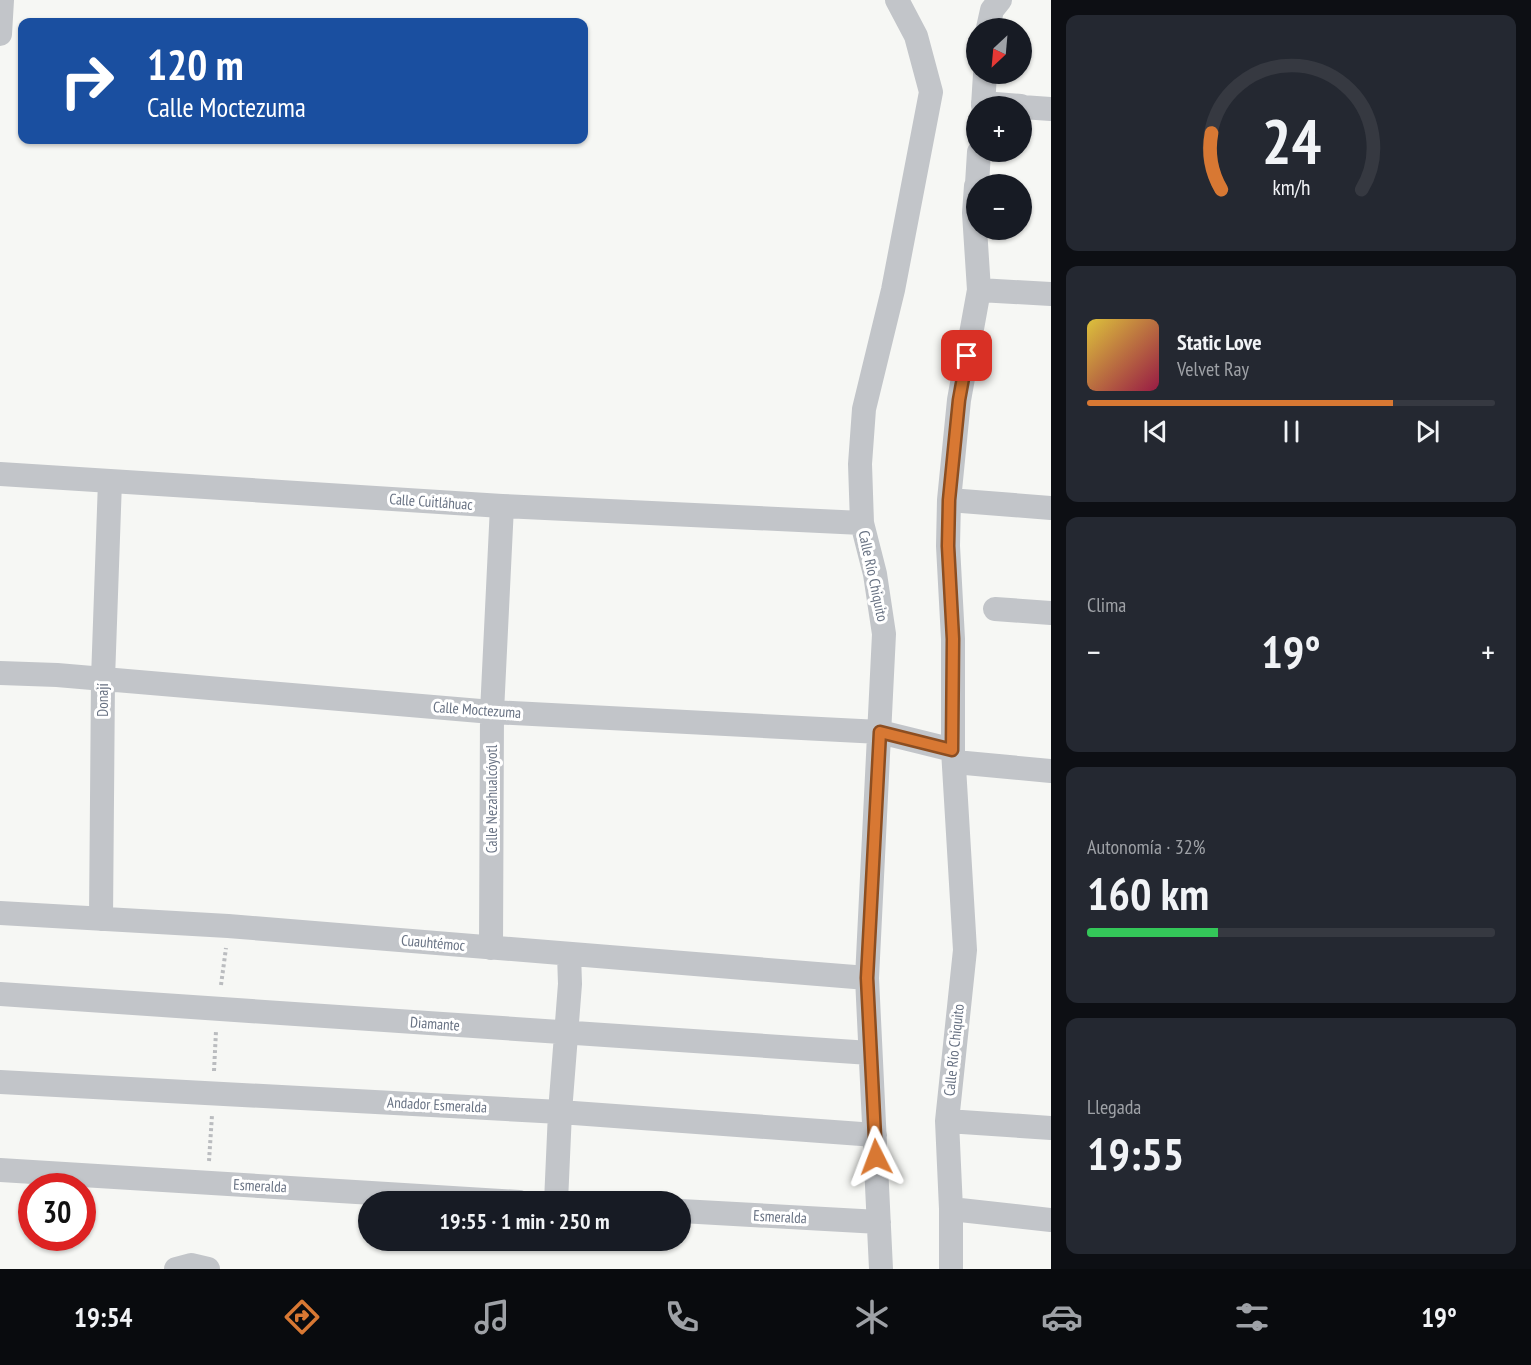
<!DOCTYPE html>
<html lang="es">
<head>
<meta charset="utf-8">
<style>
	body { margin:0; font-family:"PT Sans Narrow",sans-serif; background:#242831; color:#f1f3f6; height:100vh; display:flex; flex-direction:column; font-size:22px; white-space:nowrap }
	* { box-sizing:border-box; margin:0 }
	p { font-size:20px; color:#9ea1a6 }
	.icon { flex:none; width:33px; height:33px; fill:none; stroke:currentColor; stroke-width:2; stroke-linecap:round; stroke-linejoin:round }
	.map { position:relative; flex:1; overflow:hidden }
	.drawer { display:flex; flex-direction:column; gap:15px; padding:15px; background:#0d0f14; width:480px }
	.drawer>* { flex:none }
	.guide { position:absolute; left:18px; top:18px; width:570px; height:126px; border-radius:12px; box-shadow:0 2px 4px #0004; background:#1a4fa0; color:#fff; overflow:hidden }
	.needle { width:39px; rotate:206deg }
	.tools { position:absolute; left:966px; top:18px; display:grid; gap:12px }
	.tools a { display:grid; place-items:center; width:66px; height:66px; border-radius:50%; background:#171b24; box-shadow:0 2px 4px #0004; font-size:30px }
	.speed { position:absolute; left:18px; top:1173px; display:flex; gap:12px; font-size:30px; font-weight:700; text-align:center }
	.speed>* { display:grid; place-content:center; width:78px; height:78px; border-radius:50%; background:#171b24; box-shadow:0 2px 4px #0004; line-height:1 }
	.speed .limit { border:9px solid #d22; background:#fff; color:#111 }
	.pin { position:absolute; display:grid; place-items:center; width:51px; height:51px; color:#fff; margin:-26px; border-radius:12px; box-shadow:0 3px 9px #0006 }
	.me { position:absolute; width:66px; margin:-33px; rotate:357deg; stroke-linejoin:round; filter:drop-shadow(0 0 4px #0008) }
	.turn { display:flex; align-items:center; gap:21px; height:126px; padding:0 30px; font-size:27px }
	.turn .icon { width:78px; height:78px; stroke-width:2.5 }
	.turn b { display:block; font-size:42px; line-height:51px }
	.big { font-size:45px; font-weight:600; line-height:1.1 }
	.drawer .tile { flex:1; display:flex; flex-direction:column; justify-content:center; gap:9px; min-width:0; padding:0 21px; border-radius:12px; background:#242831 }
	.drawer .dial { align-items:center; gap:0 }
	.dial svg { height:156px; overflow:visible; fill:none; stroke:#363941; stroke-width:7; stroke-linecap:round; text-anchor:middle }
	.dial text { fill:#f1f3f6; stroke:none }
	.song { display:flex; align-items:center; gap:18px }
	.cover { width:72px; height:72px; border-radius:9px; background:linear-gradient(135deg,hsl(50 70% 55%),hsl(340 70% 35%)) }
	.played { height:6px; border-radius:3px; background:linear-gradient(90deg,#d87833 75%,#363941 75%) }
	.keys { display:flex; justify-content:space-around; direction:ltr }
	.heat { display:flex; justify-content:space-between; align-items:center; font-size:33px; direction:ltr }
	.charge { height:9px; border-radius:4px; background:linear-gradient(90deg,#34c759 32%,#363941 0) }
	.trip { position:absolute; left:358px; top:1191px; width:333px; height:60px; border-radius:30px; background:#171b24; box-shadow:0 2px 4px #0004; font-weight:600; line-height:60px; text-align:center }
	.tabs { display:flex; height:96px; justify-content:space-around; align-items:center; background:#090b0e; color:#9ea1a6 }
	.tabs .icon { width:42px; height:42px }
	.tabs .active { color:#d87833 }
	.tabs b { font-size:27px; color:#f1f3f6 }
	main { display:flex; flex:1; min-height:0 }
	.map>svg:first-child { display:block }
	.lines { fill:none; stroke-linecap:round; stroke-linejoin:round }
	.path { stroke:#babcbf; stroke-width:4; stroke-dasharray:3 3; stroke-linecap:butt }
	.minor { stroke:#c2c5c9; stroke-width:24 }
	.route-casing { stroke:#8c4e21; stroke-width:15 }
	.route { stroke:#d87833; stroke-width:10 }
	.labels { text-anchor:middle; stroke-width:6; stroke-linejoin:round; paint-order:stroke }
	.street-label { font-size:15px; fill:#687283; stroke:#fff }
</style>
</head>
<body>
<main>
<div class="map">
<svg width="1051" height="1269" viewBox="0 0 1051 1269">
	<rect width="100%" height="100%" fill="#f6f7f4"/>
	<g class="lines">
		<path class="path" d="M221,985L226,948
			M214,1071L216,1031
			M209,1161L212,1115"/>
		<path class="minor" d="M988,28L992,10L1000,0
			M0,34L2,0
			M983,103L1021,106
			M983,106L985,74
			M1022,107L1051,109
			M977,184L979,152
			M979,290L1051,294
			M0,474L502,506L862,523
			M949,500L1051,508
			M995,609L1051,613
			M0,673L57,675L492,712L880,732L953,750
			M955,762L1051,771
			M0,913L228,926L867,978
			M101,919L103,679L110,481
			M491,948L492,712L502,506
			M0,994L870,1053
			M0,1082L560,1112L875,1135
			M947,1121L1051,1128
			M0,1170L519,1202
			M556,1202L560,1112L570,984L569,954
			M951,1209L1051,1220
			M681,1211L879,1222
			M176,1269L191,1265L208,1269
			M881,1269L867,978L884,634L875,574L862,523L860,464L864,409L893,290L931,92L916,36L897,0
			M951,1269V1209L947,1121L965,950L953,750V639L948,546L949,500L959,400L979,290L974,213L976,186"/>
	</g>
	<g class="lines">
		<g class="route-casing">
			<path id="route" d="M876,1157L867,978L880,732L952,750L953,639L948,546L949,500L959,400L967,356"/>
		</g>
		<use href="#route" class="route"/>
	</g>
	<g class="labels">
		<g class="street-label">
			<text transform="translate(431 502) rotate(4)" y="5">Calle Cuitláhuac</text>
			<text transform="translate(873 576) rotate(78)" y="5">Calle Río Chiquito</text>
			<text transform="translate(103 700) rotate(-90)" y="5">Donají</text>
			<text transform="translate(477 710) rotate(4)" y="5">Calle Moctezuma</text>
			<text transform="translate(492 799) rotate(-90)" y="5">Calle Nezahualcóyotl</text>
			<text transform="translate(433 943) rotate(5)" y="5">Cuauhtémoc</text>
			<text transform="translate(435 1024) rotate(4)" y="5">Diamante</text>
			<text transform="translate(954 1050) rotate(-84)" y="5">Calle Río Chiquito</text>
			<text transform="translate(437 1105) rotate(3)" y="5">Andador Esmeralda</text>
			<text transform="translate(260 1186) rotate(3)" y="5">Esmeralda</text>
			<text transform="translate(780 1217) rotate(3)" y="5">Esmeralda</text>
		</g>
	</g>
</svg>
<div class="tools">
<a><svg class="needle" viewBox="-14 -14 28 28"><path d="M0-13l5 13h-10z" fill="#e53935"/><path d="M0 13l5-13h-10z" fill="#9ea1a6"/></svg></a>
<a>+</a>
<a>−</a>
</div>
<div class="speed"><div class="limit">30</div></div>
<div class="pin" style="left:967px;top:356px;background:#d93025"><svg class="icon" aria-label="arrive" viewBox="0 0 24 24"><path d="M6 21V4h12l-3 4 3 4H6"/></svg></div>
<svg class="me" style="left:876px;top:1157px" viewBox="-20 -20 40 40"><path d="M0-17L14 15 0 8-14 15z" fill="#d87833" stroke="#fff" stroke-width="4"/></svg>
<div class="trip">19:55 · 1 min · 250 m</div>
<div class="guide">
<div class="turn"><svg class="icon" aria-label="right" viewBox="0 0 24 24"><path d="M7 20v-9h11M14 6l5 5-5 5"/></svg><div><b>120 m</b>Calle Moctezuma</div></div>
</div>
</div>
<section class="drawer">
<div class="tile dial"><svg viewBox="0 0 100 80">
<path d="M14 69A42 42 0 1 1 86 69"/>
<path d="M14 69A42 42 0 0 1 9 40" stroke="#d87833"/>
<text x="50" y="56" font-size="32" font-weight="700">24</text>
<text x="50" y="72" font-size="11">km/h</text>
</svg></div>
<div class="tile">
<div class="song"><i class="cover"></i><div><b>Static Love</b><p>Velvet Ray</p></div></div>
<div class="played"></div>
<div class="keys"><svg class="icon" aria-label="previous" viewBox="0 0 24 24"><path d="M18 5L8 12l10 7zM5 5v14"/></svg><svg class="icon" aria-label="pause" viewBox="0 0 24 24"><path d="M8 5v14M16 5v14"/></svg><svg class="icon" aria-label="next" viewBox="0 0 24 24"><path d="M6 5l10 7-10 7zM19 5v14"/></svg></div>
</div>
<div class="tile"><p>Clima</p>
<div class="heat"><a>−</a><b class="big">19°</b><a>+</a></div>
</div>
<div class="tile"><p>Autonomía · 32%</p><b class="big">160 km</b><div class="charge"></div></div>
<div class="tile"><p>Llegada</p><b class="big">19:55</b></div>
</section>
</main>
<nav class="tabs">
<b>19:54</b>
<svg class="icon active" aria-label="directions" viewBox="0 0 24 24"><path d="M12 3l9 9-9 9-9-9zM9 14v-3h6M13 9l2 2-2 2"/></svg>
<svg class="icon" aria-label="music" viewBox="0 0 24 24"><path d="M9 18V5l10-2v13"/><circle cx="6" cy="18" r="3"/><circle cx="16" cy="16" r="3"/></svg>
<svg class="icon" aria-label="phone" viewBox="0 0 24 24"><path d="M5 4h4l2 5-3 2q2 4 5 5l2-3 5 2v4C11 20 4 13 5 4z"/></svg>
<svg class="icon" aria-label="climate" viewBox="0 0 24 24"><path d="M12 3v18M4 7l16 10M4 17L20 7"/></svg>
<svg class="icon" aria-label="car" viewBox="0 0 24 24"><path d="M5 17H2v-5l4-1 3-4h7l3 4 3 1v5h-3M9 17h6M6 11h13"/><circle cx="7" cy="17" r="2"/><circle cx="17" cy="17" r="2"/></svg>
<svg class="icon" aria-label="filters" viewBox="0 0 24 24"><path d="M4 7h16M4 17h16"/><circle cx="9" cy="7" r="2"/><circle cx="15" cy="17" r="2"/></svg>
<b>19°</b>
</nav>
</body>
</html>
